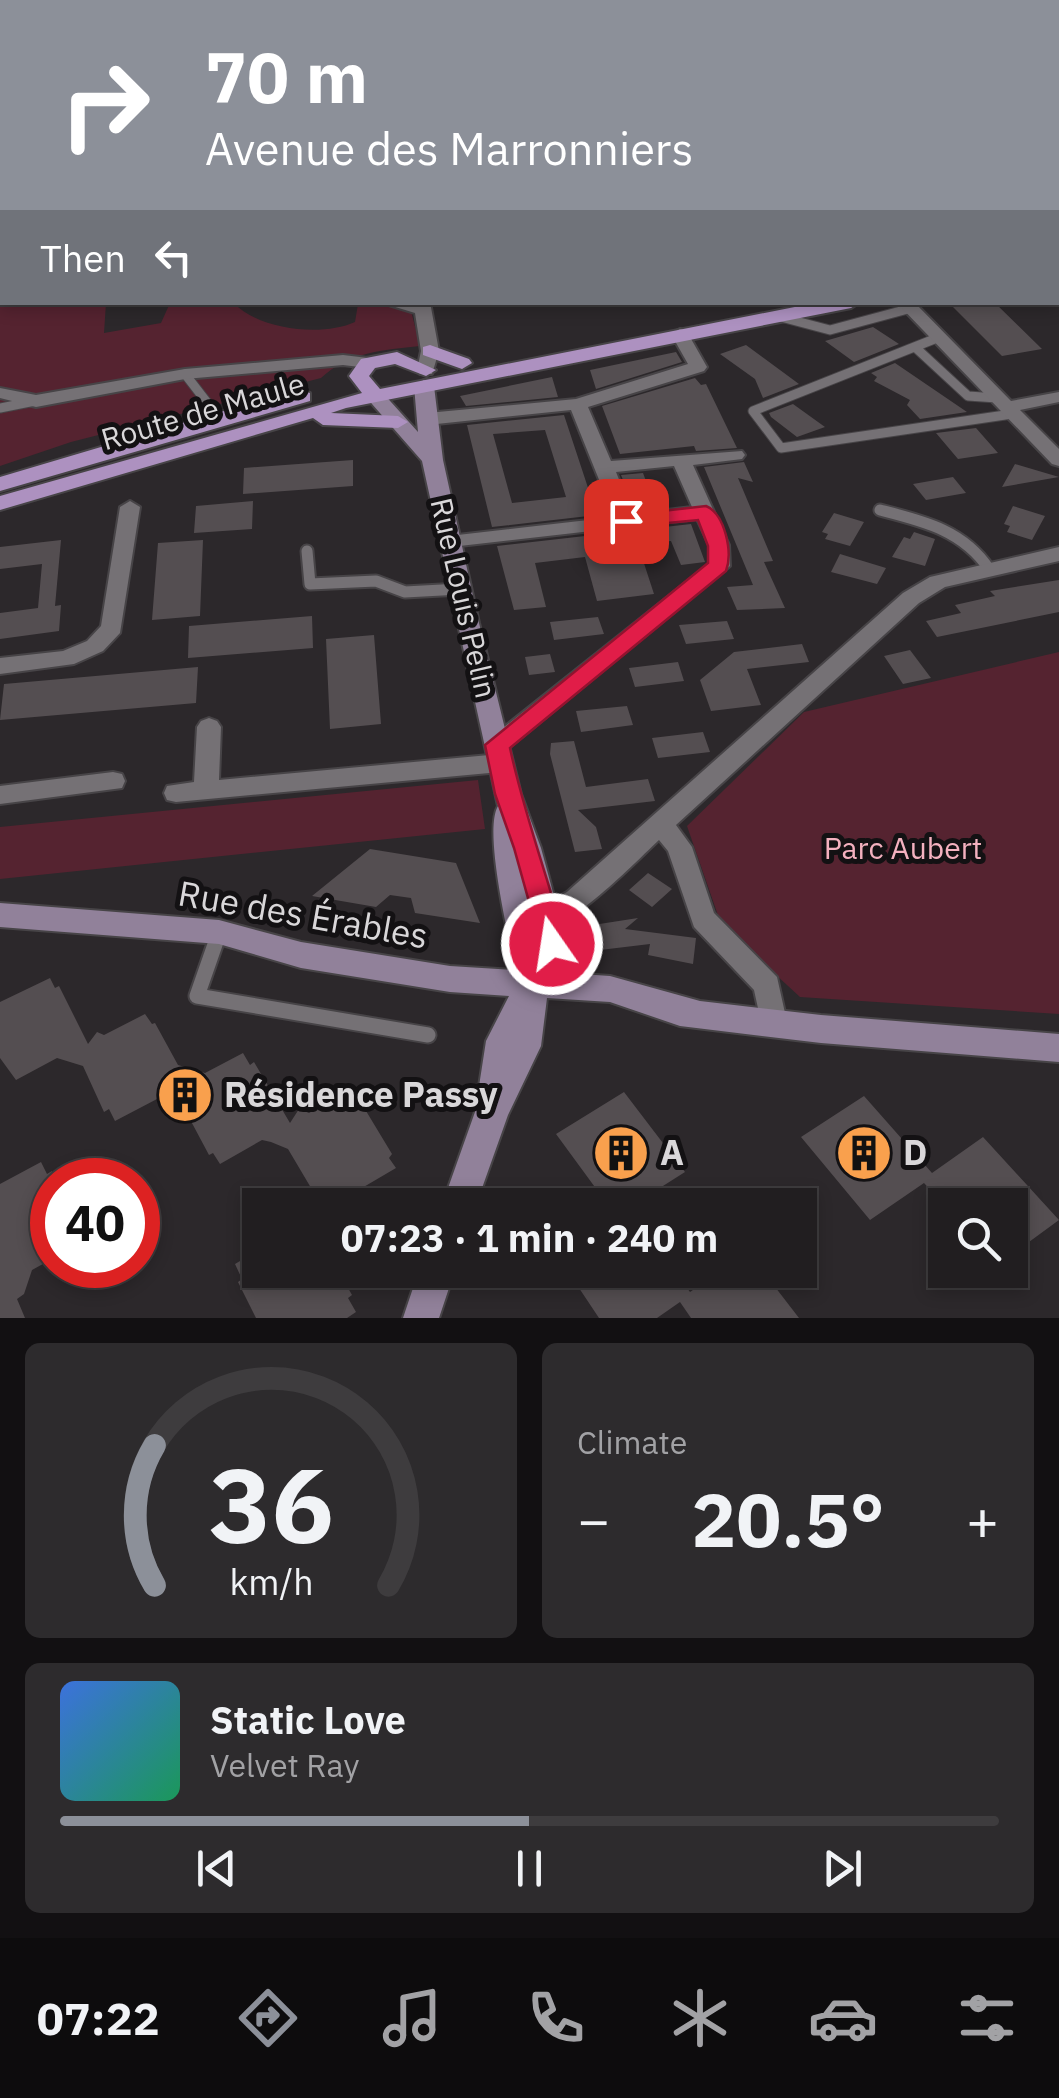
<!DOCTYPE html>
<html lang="en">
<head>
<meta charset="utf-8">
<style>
	body { margin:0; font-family:"IBM Plex Sans",sans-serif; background:#2d2b2d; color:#f1f3f6; height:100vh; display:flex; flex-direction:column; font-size:38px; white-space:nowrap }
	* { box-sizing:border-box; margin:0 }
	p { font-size:32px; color:#a2a2a5 }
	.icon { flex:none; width:55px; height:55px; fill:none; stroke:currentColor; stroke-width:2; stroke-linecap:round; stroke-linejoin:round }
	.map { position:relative; height:1318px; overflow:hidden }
	.sheet { display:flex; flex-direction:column; gap:25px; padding:25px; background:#121012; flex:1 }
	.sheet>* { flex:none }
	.hud { position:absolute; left:0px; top:0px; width:1060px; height:305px; box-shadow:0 5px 15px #0003,0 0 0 2px #3e3c3e; background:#8c9099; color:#fff; overflow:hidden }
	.fabs { position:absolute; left:928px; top:1188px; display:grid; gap:20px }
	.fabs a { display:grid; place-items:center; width:100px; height:100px; border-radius:0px; background:#211e20; box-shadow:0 5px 15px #0003,0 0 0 2px #3e3c3e; font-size:50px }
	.speed { position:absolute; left:30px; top:1158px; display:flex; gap:20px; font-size:50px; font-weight:700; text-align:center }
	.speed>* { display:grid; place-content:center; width:130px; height:130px; border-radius:50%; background:#211e20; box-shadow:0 5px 15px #0003,0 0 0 2px #3e3c3e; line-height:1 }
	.speed .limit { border:15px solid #d22; background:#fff; color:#111 }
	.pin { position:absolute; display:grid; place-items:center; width:85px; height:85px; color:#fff; margin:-42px; border-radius:20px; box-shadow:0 5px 15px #0006 }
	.me { position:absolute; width:110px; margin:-55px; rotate:347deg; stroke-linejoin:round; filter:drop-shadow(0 0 8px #0008) }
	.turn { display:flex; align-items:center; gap:35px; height:210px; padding:0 40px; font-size:45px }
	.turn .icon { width:130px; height:130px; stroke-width:2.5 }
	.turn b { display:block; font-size:70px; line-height:85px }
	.then { display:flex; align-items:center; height:95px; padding:0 40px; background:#0003; gap:20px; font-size:38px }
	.big { font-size:75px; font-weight:700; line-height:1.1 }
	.sheet .widget { flex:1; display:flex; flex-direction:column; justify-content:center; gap:15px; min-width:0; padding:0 35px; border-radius:15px; background:#2d2b2d }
	.sheet .dial { align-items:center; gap:0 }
	.dial svg { height:260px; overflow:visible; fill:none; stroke:#3e3c3e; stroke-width:7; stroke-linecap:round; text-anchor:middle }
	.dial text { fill:#f1f3f6; stroke:none }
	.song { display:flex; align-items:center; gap:30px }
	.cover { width:120px; height:120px; border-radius:15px; background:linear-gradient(135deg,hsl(220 70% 55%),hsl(150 70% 35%)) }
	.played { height:10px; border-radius:5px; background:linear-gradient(90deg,#8c9099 50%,#3e3c3e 50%) }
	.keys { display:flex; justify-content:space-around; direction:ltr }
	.heat { display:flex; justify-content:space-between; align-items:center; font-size:55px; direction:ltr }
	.sheet .tiles { flex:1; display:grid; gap:25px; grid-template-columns:1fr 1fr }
	.widget:last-child { grid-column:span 2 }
	.trip { position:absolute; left:242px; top:1188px; width:575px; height:100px; border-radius:0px; background:#211e20; box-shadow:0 5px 15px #0003,0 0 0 2px #3e3c3e; font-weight:700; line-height:100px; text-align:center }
	.dock { display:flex; height:160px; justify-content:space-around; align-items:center; background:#0d0c0d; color:#a2a2a5 }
	.dock .icon { width:70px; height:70px }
	.dock .current { color:#8c9099 }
	.dock b { font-size:45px; color:#f1f3f6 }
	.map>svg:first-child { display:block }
	.green { fill:#552330 }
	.building { fill:#544e51; fill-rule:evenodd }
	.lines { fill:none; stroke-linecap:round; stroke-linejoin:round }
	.lane-far2-casing { stroke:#474447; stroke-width:11 }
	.lane-far1-casing { stroke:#474447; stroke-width:15 }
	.lane-casing { stroke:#474447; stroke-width:19 }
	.street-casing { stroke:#474447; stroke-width:4 }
	.secondary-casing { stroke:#474447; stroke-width:4 }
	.primary-casing { stroke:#474447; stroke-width:4 }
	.highway-casing { stroke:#474447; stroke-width:4 }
	.lane-far2 { stroke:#757175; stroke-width:9 }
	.lane-far1 { stroke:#757175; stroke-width:11 }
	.lane { stroke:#757175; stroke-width:15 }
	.street { fill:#757175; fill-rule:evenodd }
	.secondary { fill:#91819a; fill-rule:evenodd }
	.primary { fill:#ad91c0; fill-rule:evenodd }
	.highway { fill:#d2a6f2; fill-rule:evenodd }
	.route { fill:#e11d48; stroke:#92132f; stroke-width:2.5 }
	.labels { text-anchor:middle; stroke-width:10; stroke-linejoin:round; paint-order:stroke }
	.street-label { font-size:30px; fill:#d9d7d9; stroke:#131113 }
	.park-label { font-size:30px; fill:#f4b1bf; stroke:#131113 }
	.near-street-label { font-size:35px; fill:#d9d7d9; stroke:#131113 }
	.near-poi-label { font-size:35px; font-weight:bold; fill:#d9d7d9; stroke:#131113; text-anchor:start }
</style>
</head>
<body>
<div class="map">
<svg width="1059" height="1318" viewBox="0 0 1059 1318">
	<rect width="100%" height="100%" fill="#2c282b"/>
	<path class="green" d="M516,0H1059V31L1058,2H492Z
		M0,110L2,302L106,303L104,333L161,323L170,303H234C259,330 322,337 355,322L358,304L409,303L420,346C383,350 349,352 321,378L71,442L0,466Z
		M1059,652V1014L800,997L721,924L687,826L804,712Z
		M478,780L485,829L0,879V827Z"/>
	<path class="building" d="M981,302H994L1042,349L1002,356L953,307Z
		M873,327L899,344L854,362L825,341Z
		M746,345L799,384L763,398L755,379L720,354Z
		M676,352L682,362L596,389L590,370Z
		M895,363L967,412L920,419L907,405L910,400L874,381L877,377L871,373Z
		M552,377L558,397L466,406L460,396Z
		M695,378L701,385L706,384L737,448L696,451L694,446L620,454L602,406Z
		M793,404L825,427L797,437L771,417L769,413Z
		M564,415L597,515L492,527L467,425ZM545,430L566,497L512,503L493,434Z
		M976,428L998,453L958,459L936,433Z
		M353,460V486L243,494L244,468Z
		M744,462L753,482L738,478L773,561L764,562L785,608L737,610L727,587L753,585L704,467Z
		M1015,464L1059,477L1002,487Z
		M643,473L656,508L635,510L621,475Z
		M953,477L966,493L926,500L913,484Z
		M253,501L252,529L194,533L196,506Z
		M1013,506L1045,516L1032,540L1007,532L1010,526L1004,524Z
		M834,513L864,522L850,546L825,539L828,534L822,532Z
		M691,524L705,562L681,565L671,541L638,545L654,594L597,601L585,557L535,563L546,607L514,610L497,546Z
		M914,532L935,539L925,566L892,557L904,537L910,539Z
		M61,540L55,606L61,605L59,631L0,639V613L38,608L42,564L0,569V547Z
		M203,540L200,616L152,620L158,543Z
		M840,554L886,568L877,584L831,572Z
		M1059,580V612L937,637L926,621L961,613L955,605L995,596L990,591Z
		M312,616L313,648L188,658L189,626Z
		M598,617L604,634L554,640L550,622Z
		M727,621L734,639L686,644L679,625Z
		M374,635L381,724L330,729L326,639Z
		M802,644L809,662L747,669L761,705L711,711L700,680L734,652Z
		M910,650L931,678L903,684L884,656Z
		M550,654L555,672L529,675L525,657Z
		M678,662L684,681L635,687L629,668Z
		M198,667L196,703L0,720L4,684Z
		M627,706L633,725L581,732L576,711Z
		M703,732L710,752L658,758L652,738Z
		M574,741L586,787L648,779L655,801L578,810L596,827L602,849L575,852L550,754L551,743Z
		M370,849L456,863L480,923L415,913L411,898L390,895L376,907L312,896Z
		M648,873L672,889L652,907L629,890Z
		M638,918L625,929L696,938L693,964L648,955L650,944L600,950L593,925Z
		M50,978L55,988L59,986L88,1044L97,1032L104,1035L145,1014L152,1024L155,1023L178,1065L205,1073L243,1053L250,1065L254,1062L290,1123L299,1109L309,1113L347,1091L355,1103L360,1101L392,1154L389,1158L396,1168L333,1205H326L321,1196L317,1198L288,1149L271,1142L262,1140L220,1164L213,1153L209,1155L185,1110L157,1099L115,1121L109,1109L104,1112L83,1066L57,1058L16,1080L0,1058V1002Z
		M624,1092L685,1172L633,1205H608L556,1134Z
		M864,1096L932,1173L983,1137L1059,1220L1010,1256V1205H944L924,1183L870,1220L801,1137Z
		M41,1162L47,1174L52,1171V1259L32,1270L24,1294L17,1299L25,1318H0V1184Z
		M260,1249V1270H338L352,1295L348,1298L356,1312L347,1318H256L238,1282L242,1279L235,1264Z
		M567,1270H674L690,1292L722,1270H762L799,1318H691L680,1302L657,1318H599Z"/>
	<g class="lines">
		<g class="lane-far2-casing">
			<path id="lane-far2" d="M777,316L830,330L908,309
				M937,338L753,411L781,448L1012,414
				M916,348L968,396L997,398
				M185,374L219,418
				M0,408L35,401"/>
		</g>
		<g class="lane-far1-casing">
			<path id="lane-far1" d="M880,510C923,521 963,530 989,569
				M307,551L310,584L376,581L405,592L460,589"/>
		</g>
		<g class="lane-casing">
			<path id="lane" d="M219,933L197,996L428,1035"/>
		</g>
		<g class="street-casing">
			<path id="street" d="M1058,92H1059V100H1058Z
				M1058,169H1059V177H1058Z
				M0,218H2V228H0Z
				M379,302H430L439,351L432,374H420L417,370L421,351L415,313Z
				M896,302H914L1011,401L1059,392V402L1020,410L1059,449V466L1052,464Z
				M680,329L686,330L707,367L704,371L588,407L611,461L742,451L745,455L742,459L693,465L729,545L730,566L505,751H489L485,745L489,739L709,564V545L697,519L442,548L439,543L449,536L614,517L571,410L427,425L418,419L427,413L576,399L688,364L671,334ZM674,466L692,507L633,514L616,472Z
				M343,355L368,358L377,363L368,368L343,365L185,379L36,407L0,398V388L36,395L185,369Z
				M130,501L140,507L120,633L103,651L74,664L0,674V658L63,651L87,641L101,626L120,507Z
				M1059,547V561L945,587L919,603L676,825L692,847L714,913L777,977L787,1022L783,1031L773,1034L763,1031L754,990L694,927L668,851L659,840C633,864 558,944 523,932L519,924L523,916L567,892L903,593L930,577Z
				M209,718L217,721L221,727L219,780L500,754L509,757L512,763L509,769L500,772L176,802L167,800L164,793L167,786L194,782L197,727L201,721Z
				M113,772L122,774L125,781L122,788L0,804V786Z"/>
		</g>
		<g class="secondary-casing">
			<path id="secondary" d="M424,380L434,386L443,460L479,623L521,794L541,848L567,944L553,972L610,976L700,1001L821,1015L1059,1034V1062L821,1043L680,1026L610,1002L547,998L541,1046L508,1115L476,1205H442L475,1112L486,1041L509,996L450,992L301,968L219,944L0,927V903L219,920L301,942L450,966L515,970C509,937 483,831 498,806L422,461L365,396L368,392H382L418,432L414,386Z
				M419,1270H455L439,1318H403Z"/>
		</g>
		<g class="primary-casing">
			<path id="primary" d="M1058,260H1059V270H1058Z
				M820,302H860L851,308L346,408L331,413L398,416L408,422L398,428L323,425L313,418L0,510V496L362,393L349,376L361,359L397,352L436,370L426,376L395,364L375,368L369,376L380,389Z
				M430,345L469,359L472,363L462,369L423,355V347Z
				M303,391L310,393V401L0,491V477L212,414Z"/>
		</g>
		<g class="highway-casing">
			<path id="highway" d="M1058,48H1059V58H1058Z
				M0,93H2V103H0Z"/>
		</g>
		<use href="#lane-far2" class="lane-far2"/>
		<use href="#lane-far1" class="lane-far1"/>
		<use href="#lane" class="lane"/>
		<use href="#street" class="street"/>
		<use href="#secondary" class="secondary"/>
		<use href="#primary" class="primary"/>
		<use href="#highway" class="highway"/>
	</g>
	<path class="route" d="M706,506C725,514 733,552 726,571L510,748C524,814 548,878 566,944L562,952L552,955L543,952L514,848L495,794L485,745L708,563V546L698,520L626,527L618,525L615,521L618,516Z"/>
	<defs>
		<g id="building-disc" transform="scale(2.875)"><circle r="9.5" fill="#f9a04d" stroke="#131113"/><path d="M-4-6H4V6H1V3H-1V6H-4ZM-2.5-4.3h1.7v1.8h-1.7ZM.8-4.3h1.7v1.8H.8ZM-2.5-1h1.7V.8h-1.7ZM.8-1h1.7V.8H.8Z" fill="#111"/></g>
	</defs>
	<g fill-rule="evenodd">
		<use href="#building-disc" x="185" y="1095"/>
		<use href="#building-disc" x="621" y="1153"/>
		<use href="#building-disc" x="864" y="1153"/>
	</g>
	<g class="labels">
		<g class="street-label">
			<text transform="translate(203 412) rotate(-16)" y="10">Route de Maule</text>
			<text transform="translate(463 598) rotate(77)" y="10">Rue Louis Pelin</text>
		</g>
		<g class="park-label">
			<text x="903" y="859">Parc Aubert</text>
		</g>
		<g class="near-street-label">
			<text transform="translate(303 915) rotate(10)" y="12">Rue des Érables</text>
		</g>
		<g class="near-poi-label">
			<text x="224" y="1107">Résidence Passy</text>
			<text x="660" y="1165">A</text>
			<text x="903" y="1165">D</text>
		</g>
	</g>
</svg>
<div class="fabs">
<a><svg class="icon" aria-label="search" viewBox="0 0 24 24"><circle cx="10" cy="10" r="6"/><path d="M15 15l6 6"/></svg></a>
</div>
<div class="speed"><div class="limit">40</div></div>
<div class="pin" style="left:626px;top:521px;background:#d93025"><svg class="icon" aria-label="arrive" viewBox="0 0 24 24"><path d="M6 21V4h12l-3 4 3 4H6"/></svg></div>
<svg class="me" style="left:552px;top:944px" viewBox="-20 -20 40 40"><circle r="17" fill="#e11d48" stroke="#fff" stroke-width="3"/><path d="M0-11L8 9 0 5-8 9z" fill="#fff"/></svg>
<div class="trip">07:23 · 1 min · 240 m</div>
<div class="hud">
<div class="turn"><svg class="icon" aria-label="right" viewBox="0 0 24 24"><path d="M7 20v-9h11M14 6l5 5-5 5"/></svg><div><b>70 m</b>Avenue des Marronniers</div></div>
<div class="then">Then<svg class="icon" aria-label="left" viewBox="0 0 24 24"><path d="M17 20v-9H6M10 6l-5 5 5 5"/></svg></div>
</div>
</div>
<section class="sheet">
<div class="tiles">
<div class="widget dial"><svg viewBox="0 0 100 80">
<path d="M14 69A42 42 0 1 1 86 69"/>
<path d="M14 69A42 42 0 0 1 14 26" stroke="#8c9099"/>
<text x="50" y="56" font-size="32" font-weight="700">36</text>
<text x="50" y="72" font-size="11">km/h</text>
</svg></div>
<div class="widget"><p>Climate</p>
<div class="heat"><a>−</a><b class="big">20.5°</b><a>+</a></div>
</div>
<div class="widget">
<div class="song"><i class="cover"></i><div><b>Static Love</b><p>Velvet Ray</p></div></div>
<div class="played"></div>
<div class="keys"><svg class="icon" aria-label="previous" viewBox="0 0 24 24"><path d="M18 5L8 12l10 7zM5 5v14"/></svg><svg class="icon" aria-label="pause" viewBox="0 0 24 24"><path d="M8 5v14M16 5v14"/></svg><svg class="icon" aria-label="next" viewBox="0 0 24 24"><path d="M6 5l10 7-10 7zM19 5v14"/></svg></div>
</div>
</div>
</section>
<nav class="dock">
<b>07:22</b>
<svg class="icon current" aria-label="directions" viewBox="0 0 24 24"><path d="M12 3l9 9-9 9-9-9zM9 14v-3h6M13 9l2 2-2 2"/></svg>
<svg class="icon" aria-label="music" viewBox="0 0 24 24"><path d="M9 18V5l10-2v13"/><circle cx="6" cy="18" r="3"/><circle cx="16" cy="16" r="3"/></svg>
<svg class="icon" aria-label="phone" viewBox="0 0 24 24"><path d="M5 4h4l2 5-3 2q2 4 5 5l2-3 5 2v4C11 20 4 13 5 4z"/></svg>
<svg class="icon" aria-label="climate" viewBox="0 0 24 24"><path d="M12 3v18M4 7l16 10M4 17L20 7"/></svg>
<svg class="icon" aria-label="car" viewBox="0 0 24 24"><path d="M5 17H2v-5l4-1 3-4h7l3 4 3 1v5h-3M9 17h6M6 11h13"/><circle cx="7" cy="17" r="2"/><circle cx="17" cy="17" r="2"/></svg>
<svg class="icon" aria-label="filters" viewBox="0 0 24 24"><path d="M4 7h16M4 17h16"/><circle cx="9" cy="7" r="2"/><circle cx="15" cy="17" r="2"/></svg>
</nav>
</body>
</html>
